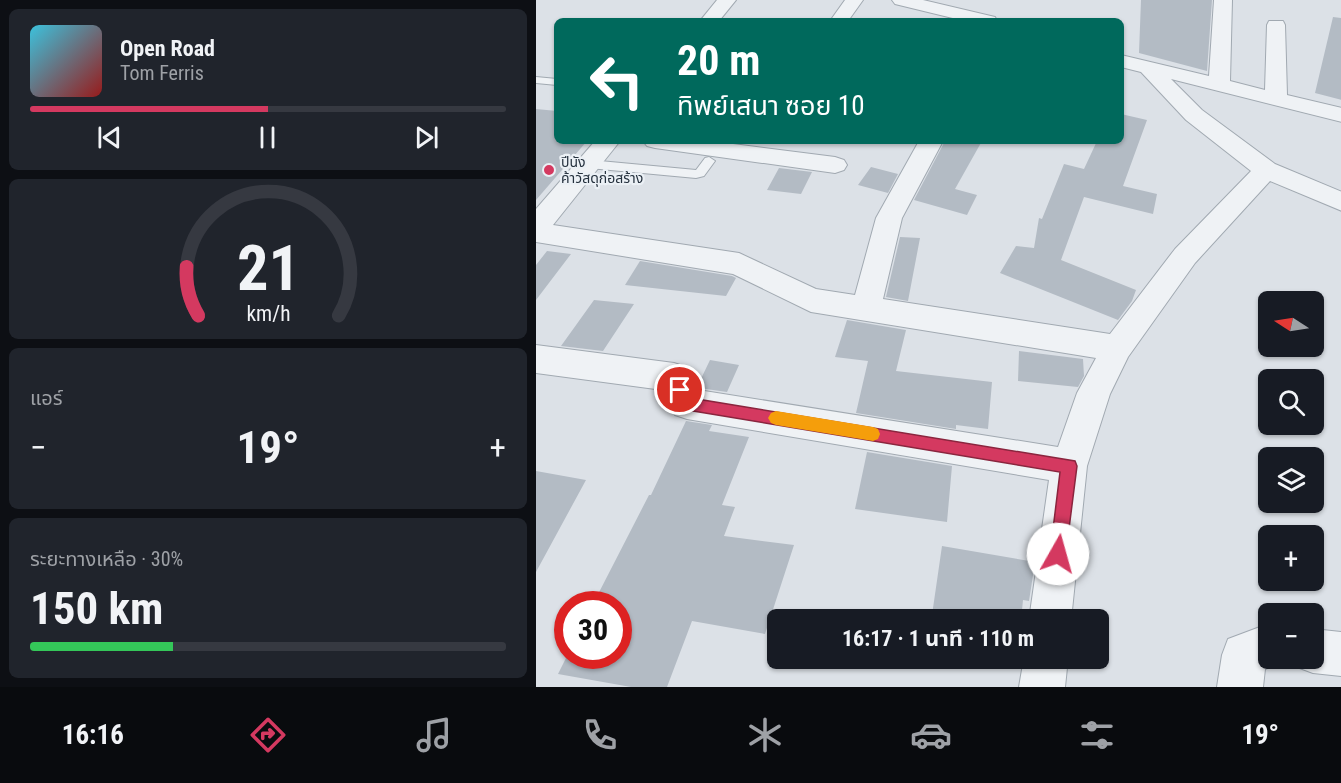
<!DOCTYPE html>
<html lang="th">
<head>
<meta charset="utf-8">
<style>
	body { margin:0; font-family:"Roboto Condensed","Noto Sans Thai",sans-serif; background:#20242c; color:#f1f3f6; height:100vh; display:flex; flex-direction:column; font-size:22px; white-space:nowrap }
	* { box-sizing:border-box; margin:0 }
	p { font-size:20px; color:#9ea1a6 }
	.icon { flex:none; width:33px; height:33px; fill:none; stroke:currentColor; stroke-width:2; stroke-linecap:round; stroke-linejoin:round }
	.map { position:relative; flex:1; overflow:hidden }
	.drawer { display:flex; flex-direction:column; gap:9px; padding:9px; background:#0d0f14; width:536px }
	.drawer>* { flex:none }
	.hud { position:absolute; left:18px; top:18px; width:570px; height:126px; border-radius:9px; box-shadow:0 2px 4px #0004; background:#00695c; color:#fff; overflow:hidden }
	.needle { width:39px; rotate:282deg }
	.controls { position:absolute; left:722px; top:291px; display:grid; gap:12px }
	.controls a { display:grid; place-items:center; width:66px; height:66px; border-radius:9px; background:#171b24; box-shadow:0 2px 4px #0004; font-size:30px }
	.speed { position:absolute; left:18px; top:591px; display:flex; gap:12px; font-size:30px; font-weight:700; text-align:center }
	.speed>* { display:grid; place-content:center; width:78px; height:78px; border-radius:50%; background:#171b24; box-shadow:0 2px 4px #0004; line-height:1 }
	.speed .limit { border:9px solid #d22; background:#fff; color:#111 }
	.pin { position:absolute; display:grid; place-items:center; width:51px; height:51px; color:#fff; margin:-26px; border:3px solid #fff; border-radius:50%; box-shadow:0 2px 6px #0007 }
	.me { position:absolute; width:66px; margin:-33px; rotate:7deg; stroke-linejoin:round; filter:drop-shadow(0 0 4px #0008) }
	.turn { display:flex; align-items:center; gap:21px; height:126px; padding:0 24px; font-size:27px }
	.turn .icon { width:78px; height:78px; stroke-width:2.5 }
	.turn b { display:block; font-size:42px; line-height:51px }
	.big { font-size:45px; font-weight:700; line-height:1.1 }
	.drawer .widget { flex:1; display:flex; flex-direction:column; justify-content:center; gap:9px; min-width:0; padding:0 21px; border-radius:9px; background:#20242c }
	.drawer .dial { align-items:center; gap:0 }
	.dial svg { height:156px; overflow:visible; fill:none; stroke:#363941; stroke-width:7; stroke-linecap:round; text-anchor:middle }
	.dial text { fill:#f1f3f6; stroke:none }
	.song { display:flex; align-items:center; gap:18px }
	.cover { width:72px; height:72px; border-radius:9px; background:linear-gradient(135deg,hsl(190 70% 55%),hsl(0 70% 35%)) }
	.played { height:6px; border-radius:3px; background:linear-gradient(90deg,#d43960 50%,#363941 50%) }
	.keys { display:flex; justify-content:space-around; direction:ltr }
	.heat { display:flex; justify-content:space-between; align-items:center; font-size:33px; direction:ltr }
	.charge { height:9px; border-radius:4px; background:linear-gradient(90deg,#34c759 30%,#363941 0) }
	.trip { position:absolute; left:231px; top:609px; width:342px; height:60px; border-radius:9px; background:#171b24; box-shadow:0 2px 4px #0004; font-weight:700; line-height:60px; text-align:center }
	.dock { display:flex; height:96px; justify-content:space-around; align-items:center; background:#090b0e; color:#9ea1a6 }
	.dock .icon { width:42px; height:42px }
	.dock .selected { color:#d43960 }
	.dock b { font-size:27px; color:#f1f3f6 }
	main { display:flex; flex:1; min-height:0 }
	.map>svg:first-child { display:block }
	.building { fill:#b3bbc4 }
	.lines { fill:none; stroke-linecap:round; stroke-linejoin:round }
	.lane-casing { stroke:#a1a9b1; stroke-width:2 }
	.street-casing { stroke:#a1a9b1; stroke-width:2 }
	.lane { fill:#eff2f5; fill-rule:evenodd }
	.street { fill:#eff2f5; fill-rule:evenodd }
	.route { fill:#d43960; stroke:#8a253e; stroke-width:1.5 }
	.slow { fill:#f59e0b }
	.poi-dot { fill:#d43960; stroke:#ebf0f5; stroke-width:2 }
	.labels { text-anchor:middle; stroke-width:4.5; stroke-linejoin:round; paint-order:stroke }
	.far-poi-label { font-size:14px; fill:#25313e; stroke:#ebf0f5; text-anchor:start }
</style>
</head>
<body>
<main>
<section class="drawer">
<div class="widget">
<div class="song"><i class="cover"></i><div><b>Open Road</b><p>Tom Ferris</p></div></div>
<div class="played"></div>
<div class="keys"><svg class="icon" aria-label="previous" viewBox="0 0 24 24"><path d="M18 5L8 12l10 7zM5 5v14"/></svg><svg class="icon" aria-label="pause" viewBox="0 0 24 24"><path d="M8 5v14M16 5v14"/></svg><svg class="icon" aria-label="next" viewBox="0 0 24 24"><path d="M6 5l10 7-10 7zM19 5v14"/></svg></div>
</div>
<div class="widget dial"><svg viewBox="0 0 100 80">
<path d="M14 69A42 42 0 1 1 86 69"/>
<path d="M14 69A42 42 0 0 1 8 44" stroke="#d43960"/>
<text x="50" y="56" font-size="32" font-weight="700">21</text>
<text x="50" y="72" font-size="11">km/h</text>
</svg></div>
<div class="widget"><p>แอร์</p>
<div class="heat"><a>−</a><b class="big">19°</b><a>+</a></div>
</div>
<div class="widget"><p>ระยะทางเหลือ · 30%</p><b class="big">150 km</b><div class="charge"></div></div>
</section>
<div class="map">
<svg width="806" height="687" viewBox="0 0 806 687">
	<rect width="100%" height="100%" fill="#dce1e7"/>
	<path class="building" d="M605,0H676L671,71L603,53Z
		M797,17L806,18V100L779,93Z
		M0,109L21,111V141H51L0,200Z
		M585,114L611,120L587,186L621,194L617,214L548,197L525,260L600,290L596,301L582,320L464,273L480,246L498,248L503,218L506,219L528,164L548,169L561,141H585Z
		M409,141H446L419,189L441,195L431,215L378,200Z
		M335,167L362,174L352,193L322,185Z
		M243,168L276,172L265,194L231,190Z
		M364,237L384,238L372,301L350,297Z
		M11,251L35,254L0,300V265Z
		M104,261L196,276L200,278L190,296L89,285Z
		M58,300L98,304L67,351L25,346Z
		M311,320L370,330L360,371L456,382L452,429L420,425V429L320,413L332,361L299,357Z
		M483,351L547,359L548,376L542,387L482,381Z
		M174,360L203,365L191,392L163,388L162,385Z
		M150,421L176,425L173,431L213,437L186,505L199,507L188,536L258,545L229,634L156,621L131,687H95L22,674L31,656H82V604H57L113,495H115Z
		M331,452L416,466L411,522L319,509Z
		M0,471L50,480L0,572Z
		M406,546L499,562L493,601L487,600L485,620H417L396,615Z"/>
	<g class="lines">
		<g class="lane-casing">
			<path id="lane" d="M0,77L21,79V85L0,83Z
				M173,157L179,161L168,176L160,178L53,168L47,164L53,160L160,170L169,158Z"/>
		</g>
		<g class="street-casing">
			<path id="street" d="M181,0H200L183,21H164Z
				M309,0H327L312,21H294Z
				M356,0H387L459,17L461,21H429L359,4Z
				M678,0H696L694,81L729,90L731,25L733,21H747L749,25L751,95L806,108V122L635,79L666,110L739,164L806,192V211L734,181L659,263L592,357L574,394L551,466L535,620H493L513,480L151,419L139,415L127,390L0,373V345L138,363L150,367L162,390L522,447L541,393L560,358L275,312L197,274L0,242V209L59,141H84L17,225L203,253L280,289L319,295L340,218L383,141H407L366,218L347,299L574,334L639,249L715,171L650,120L605,72L585,67V55L673,76Z
				M107,141H174L299,157L308,160L311,165L308,170L299,173L119,148L111,146Z
				M732,624V658H749L747,661L729,669L727,687H681L686,655L692,639Z
				M777,629L806,632V676L777,673L761,667L758,658H777Z
				M488,658H532L529,687H483Z"/>
		</g>
		<use href="#lane" class="lane"/>
		<use href="#street" class="street"/>
	</g>
	<path class="route" d="M144,384L149,386L155,398L539,461L541,466L529,560L522,562L516,560L514,554L524,472L151,410L146,408L137,390L139,386Z"/>
	<path class="slow" d="M240,411L337,427L342,429L344,434L342,439L337,441L240,425L235,423L232,418L235,413Z"/>
	<circle class="poi-dot" cx="13" cy="170" r="6"/>
	<g class="labels">
		<g class="far-poi-label">
			<text x="25" y="167">ปีนัง<tspan x="25" dy="16">ค้าวัสดุก่อสร้าง</tspan></text>
		</g>
	</g>
</svg>
<div class="controls">
<a><svg class="needle" viewBox="-14 -14 28 28"><path d="M0-13l5 13h-10z" fill="#e53935"/><path d="M0 13l5-13h-10z" fill="#9ea1a6"/></svg></a>
<a><svg class="icon" aria-label="search" viewBox="0 0 24 24"><circle cx="10" cy="10" r="6"/><path d="M15 15l6 6"/></svg></a>
<a><svg class="icon" aria-label="layers" viewBox="0 0 24 24"><path d="M12 4l9 5-9 5-9-5zM3 14l9 5 9-5"/></svg></a>
<a>+</a>
<a>−</a>
</div>
<div class="speed"><div class="limit">30</div></div>
<div class="pin" style="left:144px;top:390px;background:#d93025"><svg class="icon" aria-label="arrive" viewBox="0 0 24 24"><path d="M6 21V4h12l-3 4 3 4H6"/></svg></div>
<svg class="me" style="left:522px;top:554px" viewBox="-20 -20 40 40"><circle r="19" fill="#fff"/><path d="M0-13L10 11 0 6-10 11z" fill="#d43960"/></svg>
<div class="trip">16:17 · 1 นาที · 110 m</div>
<div class="hud">
<div class="turn"><svg class="icon" aria-label="left" viewBox="0 0 24 24"><path d="M17 20v-9H6M10 6l-5 5 5 5"/></svg><div><b>20 m</b>ทิพย์เสนา ซอย 10</div></div>
</div>
</div>
</main>
<nav class="dock">
<b>16:16</b>
<svg class="icon selected" aria-label="directions" viewBox="0 0 24 24"><path d="M12 3l9 9-9 9-9-9zM9 14v-3h6M13 9l2 2-2 2"/></svg>
<svg class="icon" aria-label="music" viewBox="0 0 24 24"><path d="M9 18V5l10-2v13"/><circle cx="6" cy="18" r="3"/><circle cx="16" cy="16" r="3"/></svg>
<svg class="icon" aria-label="phone" viewBox="0 0 24 24"><path d="M5 4h4l2 5-3 2q2 4 5 5l2-3 5 2v4C11 20 4 13 5 4z"/></svg>
<svg class="icon" aria-label="climate" viewBox="0 0 24 24"><path d="M12 3v18M4 7l16 10M4 17L20 7"/></svg>
<svg class="icon" aria-label="car" viewBox="0 0 24 24"><path d="M5 17H2v-5l4-1 3-4h7l3 4 3 1v5h-3M9 17h6M6 11h13"/><circle cx="7" cy="17" r="2"/><circle cx="17" cy="17" r="2"/></svg>
<svg class="icon" aria-label="filters" viewBox="0 0 24 24"><path d="M4 7h16M4 17h16"/><circle cx="9" cy="7" r="2"/><circle cx="15" cy="17" r="2"/></svg>
<b>19°</b>
</nav>
</body>
</html>
